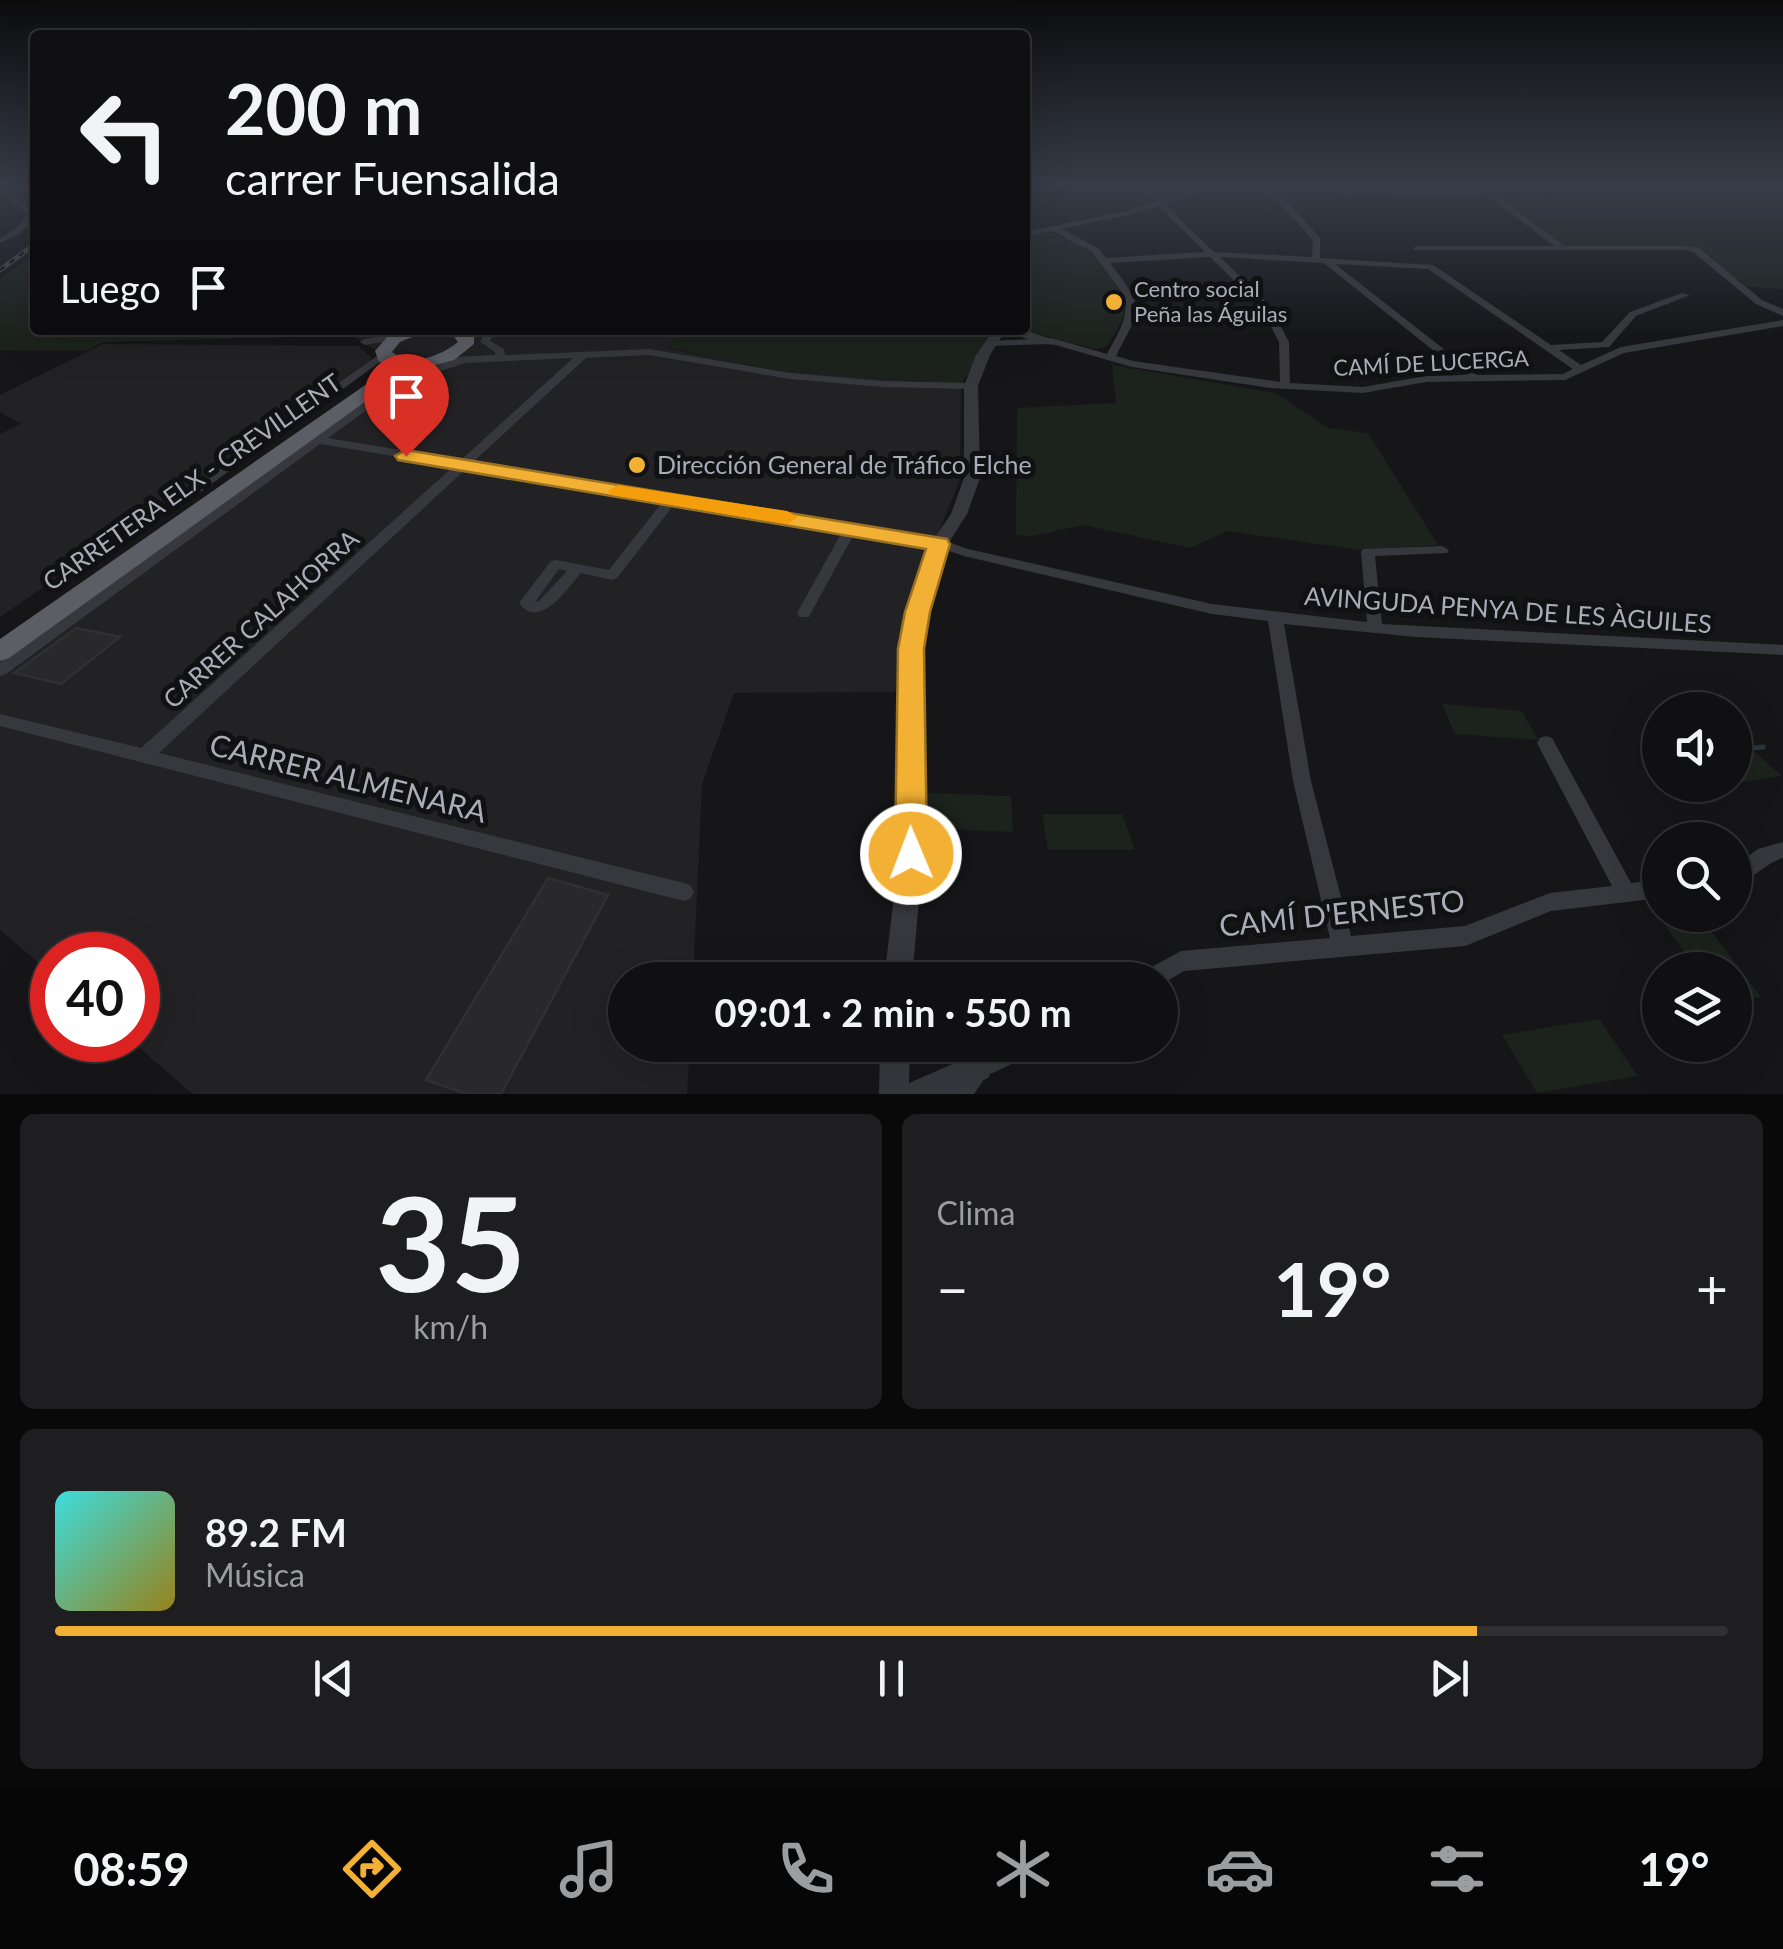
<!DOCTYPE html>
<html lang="es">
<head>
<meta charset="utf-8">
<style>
	body { margin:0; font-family:Lato,sans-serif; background:#1e1e20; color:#f1f3f6; height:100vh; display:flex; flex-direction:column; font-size:38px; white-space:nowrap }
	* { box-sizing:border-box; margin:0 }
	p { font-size:32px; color:#9c9d9f }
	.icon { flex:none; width:55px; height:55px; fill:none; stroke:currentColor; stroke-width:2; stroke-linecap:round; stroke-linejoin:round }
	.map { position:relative; height:1094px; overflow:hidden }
	.side { display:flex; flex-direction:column; gap:20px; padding:20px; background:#09090a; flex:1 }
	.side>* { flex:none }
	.top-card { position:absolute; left:30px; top:30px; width:1000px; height:305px; border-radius:10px; box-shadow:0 10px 40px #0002,0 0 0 2px #303032; background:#101012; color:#f1f3f6; overflow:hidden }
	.controls { position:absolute; left:1642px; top:692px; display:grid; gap:20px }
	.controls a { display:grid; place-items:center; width:110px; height:110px; border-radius:50%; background:#101012; box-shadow:0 10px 40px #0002,0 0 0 2px #303032; font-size:50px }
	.speed { position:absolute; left:30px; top:932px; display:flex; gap:20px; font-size:50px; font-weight:700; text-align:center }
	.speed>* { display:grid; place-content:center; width:130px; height:130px; border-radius:50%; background:#101012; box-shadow:0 10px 40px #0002,0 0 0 2px #303032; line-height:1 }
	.speed .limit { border:15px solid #d22; background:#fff; color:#111 }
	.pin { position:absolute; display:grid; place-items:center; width:85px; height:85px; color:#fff; margin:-102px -42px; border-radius:50% 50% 50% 0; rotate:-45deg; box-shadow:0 0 10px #0007 }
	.pin .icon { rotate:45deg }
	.me { position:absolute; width:110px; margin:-55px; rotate:359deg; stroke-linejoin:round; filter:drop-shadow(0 0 8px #0008) }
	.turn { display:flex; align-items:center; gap:35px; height:210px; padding:0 30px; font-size:45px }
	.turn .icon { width:130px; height:130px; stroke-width:2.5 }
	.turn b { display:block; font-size:70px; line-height:85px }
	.then { display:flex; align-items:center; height:95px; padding:0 30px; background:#0003; gap:20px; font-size:38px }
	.big { font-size:75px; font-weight:700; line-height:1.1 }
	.side .card { flex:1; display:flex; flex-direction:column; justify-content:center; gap:15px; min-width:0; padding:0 35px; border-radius:15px; background:#1e1e20 }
	.side .dial { align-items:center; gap:0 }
	.dial b { font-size:130px; line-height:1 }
	.song { display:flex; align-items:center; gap:30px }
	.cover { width:120px; height:120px; border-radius:15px; background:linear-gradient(135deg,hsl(180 70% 55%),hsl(50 70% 35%)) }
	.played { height:10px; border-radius:5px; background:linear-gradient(90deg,#f2b134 85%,#303032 85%) }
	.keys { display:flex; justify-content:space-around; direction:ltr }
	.heat { display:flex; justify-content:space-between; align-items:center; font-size:55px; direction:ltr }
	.side .tiles { flex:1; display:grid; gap:20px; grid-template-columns:1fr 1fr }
	.card:last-child { grid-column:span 2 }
	.trip { position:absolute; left:608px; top:962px; width:570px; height:100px; border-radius:50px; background:#101012; box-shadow:0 10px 40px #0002,0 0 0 2px #303032; font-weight:700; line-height:100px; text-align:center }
	.dock { display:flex; height:160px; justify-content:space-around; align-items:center; background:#060607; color:#9c9d9f }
	.dock .icon { width:70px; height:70px }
	.dock .on { color:#f2b134 }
	.dock b { font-size:45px; color:#f1f3f6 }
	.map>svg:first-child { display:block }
	.built { fill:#222225 }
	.green { fill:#1c231d }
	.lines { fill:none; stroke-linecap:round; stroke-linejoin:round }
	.stream { stroke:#2c353c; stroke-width:5 }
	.building { fill:#29292c; stroke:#303034; stroke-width:2.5 }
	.minor { fill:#37383d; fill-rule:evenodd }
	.tertiary { fill:#37383d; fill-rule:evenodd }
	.trunk { fill:#5b5e65; fill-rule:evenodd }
	.rail-casing { stroke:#4a4c52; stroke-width:5 }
	.rail { stroke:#111113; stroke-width:2.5; stroke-dasharray:6; stroke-linecap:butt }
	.route { fill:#f2b134; stroke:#9d7322; stroke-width:2.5 }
	.slow { fill:#f59e0b }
	.poi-dot { fill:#f2b134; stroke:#111113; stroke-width:4 }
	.labels { text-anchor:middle; stroke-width:10; stroke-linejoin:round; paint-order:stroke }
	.far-poi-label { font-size:22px; fill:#a8adb8; stroke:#111113; text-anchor:start }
	.far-street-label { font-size:22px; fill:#a8adb8; stroke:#111113 }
	.poi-label { font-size:25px; fill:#a8adb8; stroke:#111113; text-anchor:start }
	.street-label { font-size:25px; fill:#a8adb8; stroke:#111113 }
	.near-street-label { font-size:30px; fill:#a8adb8; stroke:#111113 }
</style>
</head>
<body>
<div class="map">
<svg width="1783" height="1094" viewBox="0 0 1783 1094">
	<rect width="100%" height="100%" fill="#161618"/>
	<path class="built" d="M195,330H618L680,336L667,348L771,370L961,385L960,480L905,613L895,692L734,693L702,784L693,980H625V1045H690L687,1094H193L130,1040H138V955H52V974L0,930V669L412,371L349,334Z
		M103,344L358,346L373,359L0,617V434L21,424L0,412V395Z"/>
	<path class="green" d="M1607,184H1783V289L1749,287L1696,250L1686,248L1561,247L1502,197L1614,189Z
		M1044,232C1073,232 1122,273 1125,303C1126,317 1114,336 1106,347L1096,349L1023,330L1025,237Z
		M35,254V330H385L366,335L104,342L85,351L0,350V279Z
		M623,330H994L961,385L771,370L665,347L678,336Z
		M1112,365L1275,393L1328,428L1368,433L1438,545L1359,550L1228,531L1190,548L1084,525L1032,536L1016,535L1017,408L1116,403Z
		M1442,704L1522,711L1538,740L1455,734Z
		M1756,753L1782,776L1735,783V756Z
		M923,793L1011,796L1013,832L922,828Z
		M1042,814H1122L1135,850H1048Z
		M1699,915L1761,997L1735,1002V970H1697L1658,916Z
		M1599,1019L1638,1076L1537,1093L1502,1035Z"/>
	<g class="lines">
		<path class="stream" d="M1735,750L1763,747"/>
	</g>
	<path class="building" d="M76,628L120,637L61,684L14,673Z
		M548,878L608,895L501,1094H467L426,1080Z"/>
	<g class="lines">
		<path class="minor" d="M1138,184H1145L1161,200L1213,184L1433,193L1603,185L1607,187L1606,189L1495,194L1564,246H1686L1699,248L1762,300L1783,309V316L1756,304L1693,252L1686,250H1414L1413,248L1417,246H1554L1487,195L1433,197L1268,190L1284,198L1320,238V258L1433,265L1551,345L1602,342L1630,312L1682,293L1690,295L1636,316L1609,347L1559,350L1581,365L1621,347L1783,320V326L1624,353L1565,380L1426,382L1363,393L1270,388L1132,367L1052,344L986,346L985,344L990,341L1052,338L1107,354C1117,335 1130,318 1124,295L1092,252L1053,231L1025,236V232L1126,211L1155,202ZM1214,188L1258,190L1278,202L1313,240L1312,257L1214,252L1165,204ZM1159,206L1205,252L1106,258L1098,248L1062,229L1128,215ZM1210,257L1261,307L1279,342L1280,382L1133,361L1116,356C1142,306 1145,309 1110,263ZM1220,257L1324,263L1464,375L1426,376L1363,387L1290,383L1289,342L1270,306ZM1335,264L1428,269L1573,369L1563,374L1477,375Z
			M0,189L35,212V216L21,233L0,243V238L15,229L28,214L0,194Z
			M479,330H489L493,336L490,341L504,349L505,355L649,349L790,373L883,381L971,383L976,386L971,389L883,387L790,379L649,355L586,358L473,462L931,536L968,549L1212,604L1367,622L1361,552L1363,549L1442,546L1449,550L1447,553L1375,556L1382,624L1783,645V655L1416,637L1284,624L1311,781L1351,936L1465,926L1550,893L1612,886L1537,743L1540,738L1546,736L1552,738L1631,883L1660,880V898L1551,911L1465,946L1184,971L1160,985V980H1138L1141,973L1181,951L1330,938L1293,781L1268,621L1212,614L964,556L928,544L855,532L811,613L809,617H799L797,613L843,530L676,502L617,578L612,580L581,573C567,589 539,631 519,603L551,561L556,560L609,570L664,500L467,468L159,753L684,883L691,886L694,892L691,898L684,901L0,726V714L141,748L454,466L320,444L6,674L0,676V662L396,379L450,361L455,357L495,355V352L480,342L483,336ZM573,358L461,460L328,438L404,383L465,363ZM559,569L567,571L539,601L535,602Z
			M401,333L405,334V338L365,345L360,342L365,339Z
			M383,352L388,355L387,357L188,501H178L177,498L178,495Z
			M1783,842V858C1764,864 1753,879 1735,886V866L1758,849Z
			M1002,1045H1038L1035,1053L986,1076L974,1094H948L970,1060Z"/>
		<path class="tertiary" d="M994,330H1024L1058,341L1052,345L1017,336H1002L990,355L978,386L980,478L967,514L948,544L927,611L921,649L923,854L912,980H884L899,854L901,649L909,611L930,544L951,514L964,478V386L976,355Z
			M880,1045H910L909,1083L978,1053L988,1058L993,1068L988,1078L953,1094H879Z"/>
		<path class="trunk" d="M405,330H429L400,342L392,352C410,367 440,357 458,342L449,330H468L474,336V344L454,360L422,369L383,389L9,658L0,661V639L371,381L398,367L379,362L375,351L388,336Z"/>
		<g class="rail-casing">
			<path id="rail" d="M0,270L35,244"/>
		</g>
		<use href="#rail" class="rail"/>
	</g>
	<linearGradient id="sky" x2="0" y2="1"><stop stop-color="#0c0c0d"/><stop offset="0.55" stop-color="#363c48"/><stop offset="1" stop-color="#363c48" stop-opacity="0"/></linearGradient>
	<rect width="1783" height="337" fill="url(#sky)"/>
	<path class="route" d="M406,450L947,539L950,544L930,612L924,649L927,854L922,864L911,868L900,864L895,854L898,649L905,612L926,549L398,460L395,456Z"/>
	<path class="slow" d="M618,485L787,511L798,517L787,524L611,495L608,491Z"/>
	<g class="poi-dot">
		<circle cx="1114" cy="302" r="10"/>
		<circle cx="637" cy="465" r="10"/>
	</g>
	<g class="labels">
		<g class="far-poi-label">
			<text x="1134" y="297">Centro social<tspan x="1134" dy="25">Peña las Águilas</tspan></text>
		</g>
		<g class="far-street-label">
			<text transform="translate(1431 363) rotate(-3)" y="8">CAMÍ DE LUCERGA</text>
		</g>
		<g class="poi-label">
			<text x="657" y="474">Dirección General de Tráfico Elche</text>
		</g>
		<g class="street-label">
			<text transform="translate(192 482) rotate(-35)" y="9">CARRETERA ELX - CREVILLENT</text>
			<text transform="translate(1508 610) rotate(4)" y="9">AVINGUDA PENYA DE LES ÀGUILES</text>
			<text transform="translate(261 619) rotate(-42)" y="9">CARRER CALAHORRA</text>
		</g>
		<g class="near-street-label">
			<text transform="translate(348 779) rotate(14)" y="10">CARRER ALMENARA</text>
			<text transform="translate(1342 914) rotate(-6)" y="10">CAMÍ D'ERNESTO</text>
		</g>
	</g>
</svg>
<div class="controls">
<a><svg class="icon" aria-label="sound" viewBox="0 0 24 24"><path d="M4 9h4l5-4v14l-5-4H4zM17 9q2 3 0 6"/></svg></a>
<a><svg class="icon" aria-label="search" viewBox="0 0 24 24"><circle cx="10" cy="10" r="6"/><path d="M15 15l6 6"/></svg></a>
<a><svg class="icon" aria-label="layers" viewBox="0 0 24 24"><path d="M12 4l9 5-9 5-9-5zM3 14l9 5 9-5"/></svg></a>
</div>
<div class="speed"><div class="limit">40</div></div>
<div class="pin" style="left:406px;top:456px;background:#d93025"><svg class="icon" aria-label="arrive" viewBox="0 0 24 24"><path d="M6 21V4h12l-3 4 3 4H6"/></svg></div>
<svg class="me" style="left:911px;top:854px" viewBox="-20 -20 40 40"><circle r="17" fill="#f2b134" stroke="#fff" stroke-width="3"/><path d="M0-11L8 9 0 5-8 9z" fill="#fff"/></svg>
<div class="trip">09:01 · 2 min · 550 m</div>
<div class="top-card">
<div class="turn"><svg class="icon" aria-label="left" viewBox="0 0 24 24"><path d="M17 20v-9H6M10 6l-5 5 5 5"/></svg><div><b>200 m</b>carrer Fuensalida</div></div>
<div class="then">Luego<svg class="icon" aria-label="arrive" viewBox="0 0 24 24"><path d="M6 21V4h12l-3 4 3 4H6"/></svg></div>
</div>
</div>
<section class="side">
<div class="tiles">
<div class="card dial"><b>35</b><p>km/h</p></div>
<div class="card"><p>Clima</p>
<div class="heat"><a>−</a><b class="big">19°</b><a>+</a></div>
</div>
<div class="card">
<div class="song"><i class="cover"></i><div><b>89.2 FM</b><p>Música</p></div></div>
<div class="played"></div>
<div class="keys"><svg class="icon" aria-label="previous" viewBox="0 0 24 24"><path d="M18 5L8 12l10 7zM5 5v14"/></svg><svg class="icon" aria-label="pause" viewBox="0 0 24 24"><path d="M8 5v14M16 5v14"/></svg><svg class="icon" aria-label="next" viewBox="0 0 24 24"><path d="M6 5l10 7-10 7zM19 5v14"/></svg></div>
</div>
</div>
</section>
<nav class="dock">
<b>08:59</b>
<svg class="icon on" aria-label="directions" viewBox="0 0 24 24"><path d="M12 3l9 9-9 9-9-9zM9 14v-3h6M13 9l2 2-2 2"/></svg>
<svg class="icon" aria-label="music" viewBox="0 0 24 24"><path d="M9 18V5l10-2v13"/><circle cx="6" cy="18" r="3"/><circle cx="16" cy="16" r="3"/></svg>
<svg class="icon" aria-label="phone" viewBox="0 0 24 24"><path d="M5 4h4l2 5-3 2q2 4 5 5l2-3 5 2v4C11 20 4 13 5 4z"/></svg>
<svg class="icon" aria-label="climate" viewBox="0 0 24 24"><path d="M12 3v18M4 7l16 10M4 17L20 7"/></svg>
<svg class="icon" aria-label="car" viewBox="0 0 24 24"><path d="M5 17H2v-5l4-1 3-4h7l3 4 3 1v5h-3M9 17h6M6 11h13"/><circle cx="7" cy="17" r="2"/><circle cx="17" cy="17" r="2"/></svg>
<svg class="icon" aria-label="filters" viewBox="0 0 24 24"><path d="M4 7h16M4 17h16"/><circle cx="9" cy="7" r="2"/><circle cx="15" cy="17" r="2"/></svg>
<b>19°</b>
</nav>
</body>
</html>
